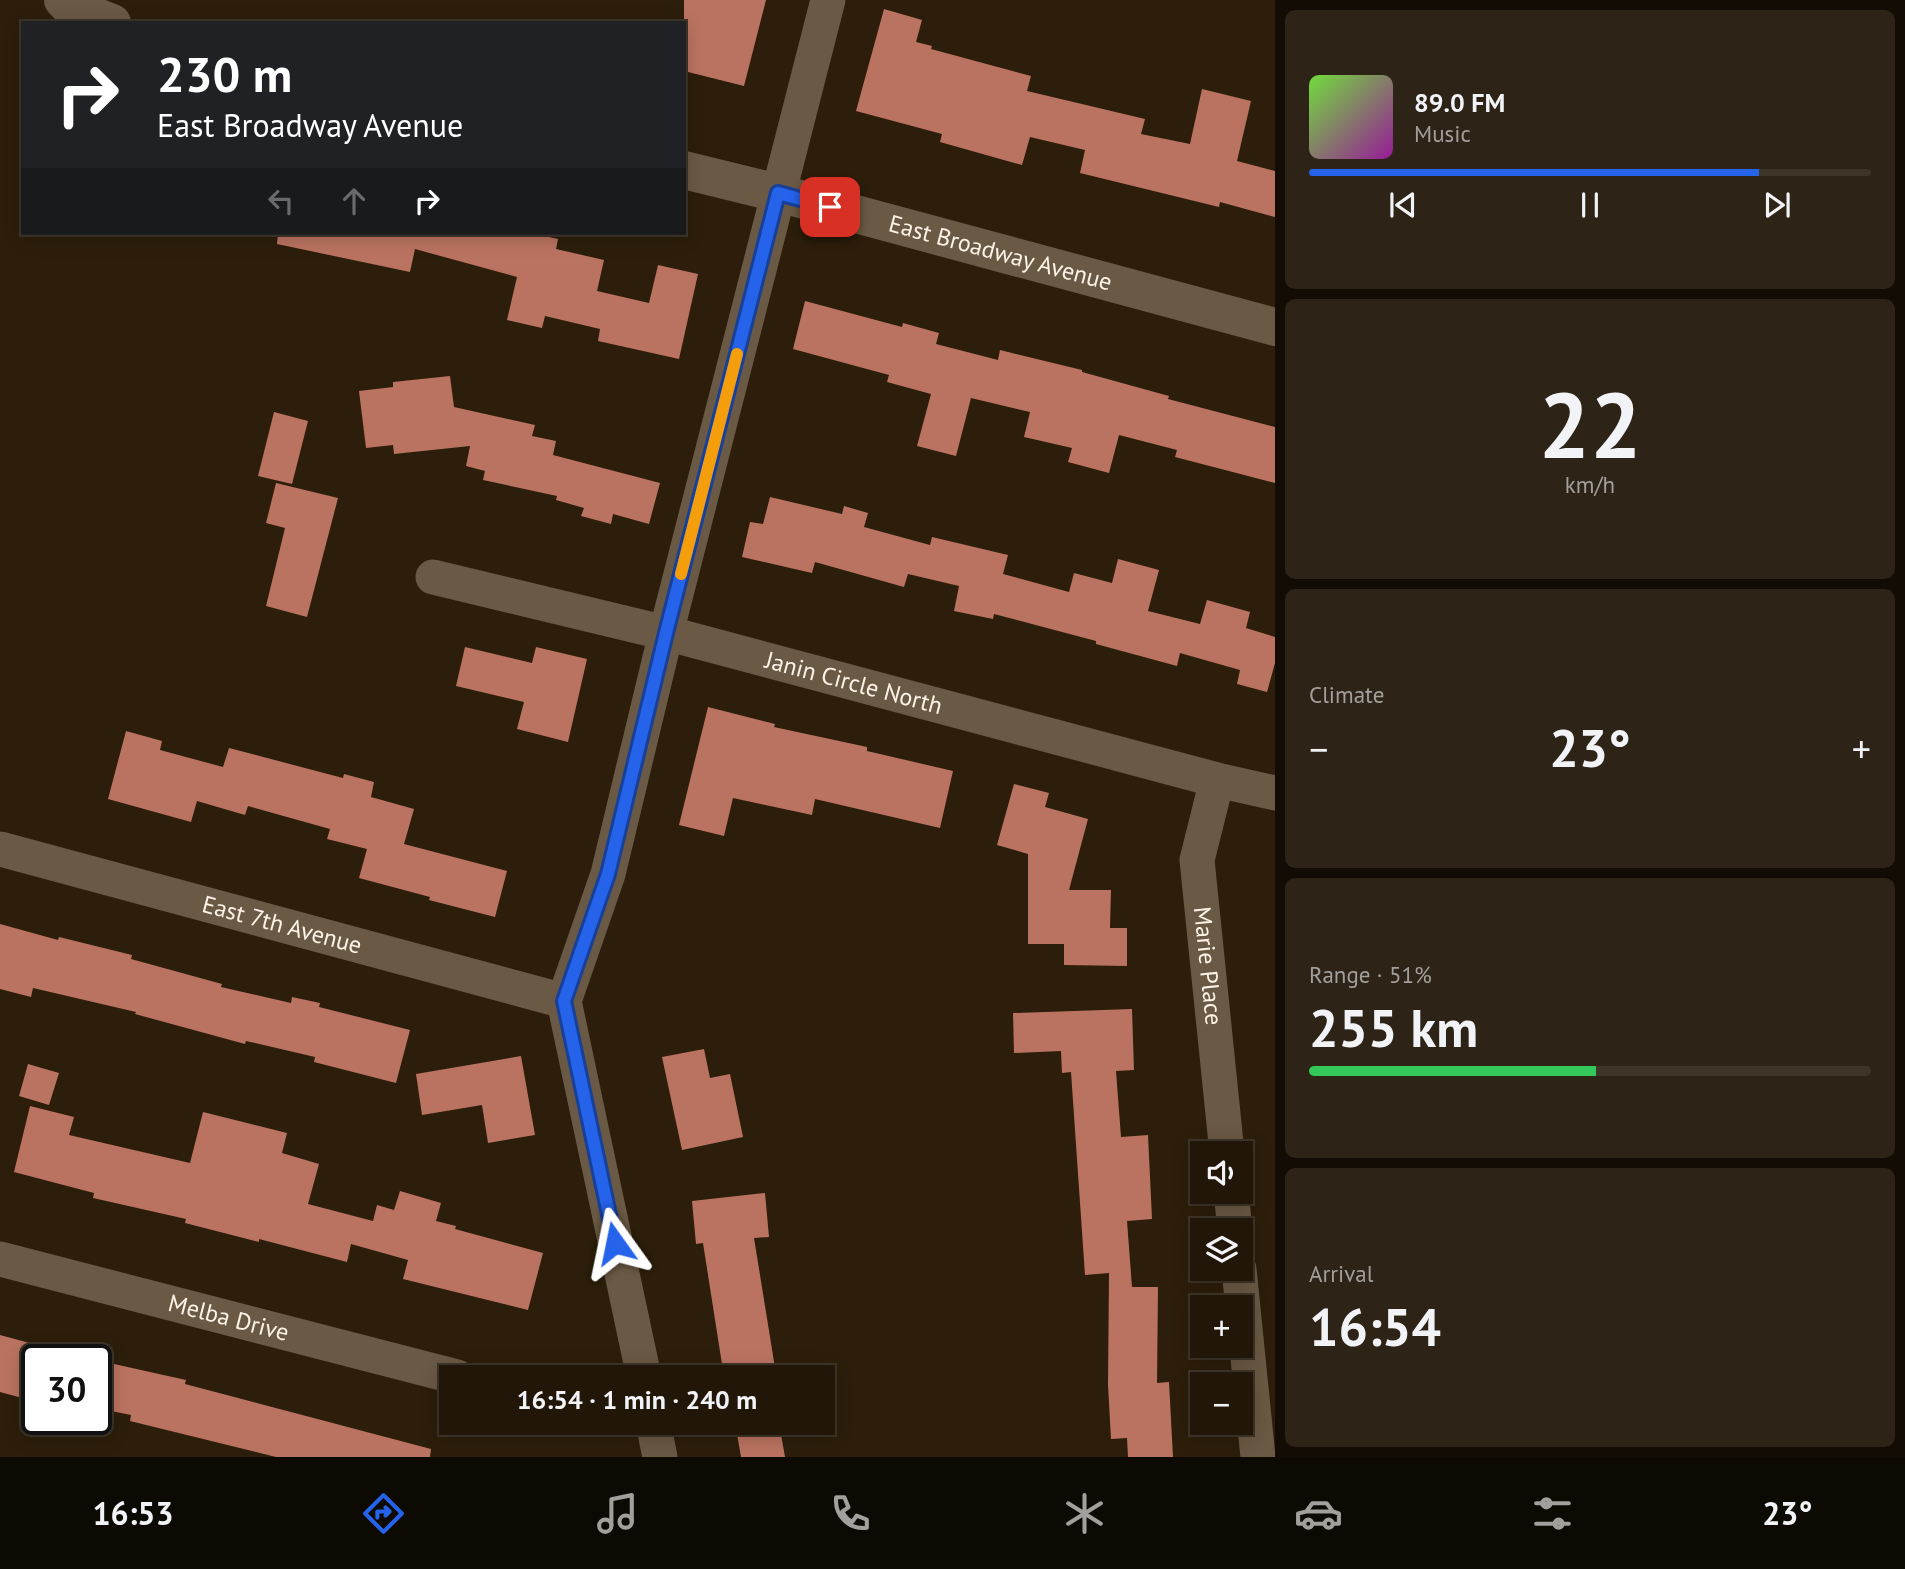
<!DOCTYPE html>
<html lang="en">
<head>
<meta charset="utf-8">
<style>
	body { margin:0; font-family:"PT Sans",sans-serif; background:#2d2316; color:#f1f3f6; height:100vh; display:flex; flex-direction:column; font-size:26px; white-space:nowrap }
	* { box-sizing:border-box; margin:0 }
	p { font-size:23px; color:#a29f9c }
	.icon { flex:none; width:38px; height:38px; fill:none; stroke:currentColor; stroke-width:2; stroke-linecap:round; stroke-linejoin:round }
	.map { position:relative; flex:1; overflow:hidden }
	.side { display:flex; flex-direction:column; gap:10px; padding:10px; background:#120c04; width:630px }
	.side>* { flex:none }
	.banner { position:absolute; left:21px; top:21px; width:665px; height:214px; border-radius:0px; box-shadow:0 4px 18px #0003,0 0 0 2px #3e3529; background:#202124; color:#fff; overflow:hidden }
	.buttons { position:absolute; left:1190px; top:1141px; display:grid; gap:14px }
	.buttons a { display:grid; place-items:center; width:63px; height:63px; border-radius:0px; background:#211608; box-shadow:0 4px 18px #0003,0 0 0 2px #3e3529; font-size:35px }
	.speed { position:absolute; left:21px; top:1344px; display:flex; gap:14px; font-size:35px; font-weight:700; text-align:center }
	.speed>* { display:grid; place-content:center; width:91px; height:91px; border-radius:50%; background:#211608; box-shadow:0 4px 18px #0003,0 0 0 2px #3e3529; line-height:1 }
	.speed .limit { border:4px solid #111; border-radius:10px; background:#fff; color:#111 }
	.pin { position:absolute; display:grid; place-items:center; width:60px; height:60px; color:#fff; margin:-30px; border-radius:14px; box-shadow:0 4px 10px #0006 }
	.me { position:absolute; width:77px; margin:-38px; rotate:348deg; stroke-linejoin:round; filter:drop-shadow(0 0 5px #0008) }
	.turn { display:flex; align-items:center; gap:24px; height:147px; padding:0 21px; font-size:32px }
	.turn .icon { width:91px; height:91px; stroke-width:2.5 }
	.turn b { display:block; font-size:49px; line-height:60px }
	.lanes { display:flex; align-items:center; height:66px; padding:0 21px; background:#0003; justify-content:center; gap:35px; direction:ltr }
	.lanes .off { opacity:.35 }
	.big { font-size:52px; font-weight:800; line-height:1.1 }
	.side .tile { flex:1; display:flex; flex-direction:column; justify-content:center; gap:10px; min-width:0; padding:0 24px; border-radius:10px; background:#2d2316 }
	.side .dial { align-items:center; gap:0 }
	.dial b { font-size:91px; line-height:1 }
	.song { display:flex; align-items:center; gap:21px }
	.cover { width:84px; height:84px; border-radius:10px; background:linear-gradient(135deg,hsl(100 70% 55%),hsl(300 70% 35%)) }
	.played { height:7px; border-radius:4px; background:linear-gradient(90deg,#2563eb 80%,#3e3529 80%) }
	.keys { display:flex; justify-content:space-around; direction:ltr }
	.heat { display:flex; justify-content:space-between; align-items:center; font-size:38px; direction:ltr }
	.charge { height:10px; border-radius:5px; background:linear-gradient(90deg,#34c759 51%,#3e3529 0) }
	.trip { position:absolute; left:439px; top:1365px; width:396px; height:70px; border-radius:0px; background:#211608; box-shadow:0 4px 18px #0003,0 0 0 2px #3e3529; font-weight:800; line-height:70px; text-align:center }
	.tabs { display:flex; height:112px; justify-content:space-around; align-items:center; background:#0d0903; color:#a29f9c }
	.tabs .icon { width:49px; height:49px }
	.tabs .active { color:#2563eb }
	.tabs b { font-size:32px; color:#f1f3f6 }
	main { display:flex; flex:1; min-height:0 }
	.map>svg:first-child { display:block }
	.building { fill:#bb7361 }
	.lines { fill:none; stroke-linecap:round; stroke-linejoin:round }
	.minor { stroke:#6a5944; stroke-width:35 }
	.tertiary { stroke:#6a5944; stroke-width:38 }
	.route-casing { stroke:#184099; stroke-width:18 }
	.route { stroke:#2563eb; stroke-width:12 }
	.slow { stroke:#f59e0b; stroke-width:12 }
	.labels { text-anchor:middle; stroke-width:7; stroke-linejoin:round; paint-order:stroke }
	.street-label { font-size:24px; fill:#fdf3e7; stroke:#221403 }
</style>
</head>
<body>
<main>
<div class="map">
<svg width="1275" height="1457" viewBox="0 0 1275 1457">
	<rect width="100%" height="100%" fill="#2c1e0a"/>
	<path class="building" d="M684,0H766L744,86L684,71Z
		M884,9L922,20L916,42L932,46L931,49L1031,76L1027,91L1145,119L1141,134L1190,144L1202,89L1251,101L1237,161L1275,171V217L1220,202L1219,207L1080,173L1085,150L1030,137L1022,165L940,142L942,134L856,111Z
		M278,233H530L558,239L556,249L604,260L597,291L649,303L658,265L698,274L679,359L598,341L600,329L545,316L542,328L507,320L517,277L415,249L410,272L277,244Z
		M805,301L902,327L903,323L939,333L936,344L998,360L1000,350L1082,370V372L1169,396L1168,399L1275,427V483L1175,457L1177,450L1119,435L1109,473L1068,462L1072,448L1024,437L1030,412L971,398L956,456L917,446L931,394L887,382L889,375L793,349Z
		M450,376L454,407L535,425L532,436L556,441L553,455L660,483L649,524L613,514L611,524L581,516L584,508L556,500L557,496L483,480L485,471L466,466L470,446L394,454L393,445L366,448L359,391L393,387V382Z
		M274,412L308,421L292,484L258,476Z
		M276,483L338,498L307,617L266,606L285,528L266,523Z
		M770,497L842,514L844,506L868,513L864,527L930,545L932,537L1008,555L1003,574L1069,592L1074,573L1112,583L1118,559L1159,570L1148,611L1200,624L1207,600L1250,612L1246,628L1275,637V663L1267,692L1237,684L1240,670L1180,653L1177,666L1096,644V641L994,614L993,619L954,611L959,586L908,574L904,587L815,562L812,573L742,557L750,522L763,524Z
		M465,647L532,663L536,647L587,659L568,742L517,729L524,702L456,686Z
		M708,707L775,724L774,727L867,747V751L953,771L940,828L815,799L812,815L733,798L724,836L679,825Z
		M126,731L162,741L160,750L223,767L229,748L343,778L344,774L374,782L371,797L414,809L404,844L507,871L495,917L429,900L430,897L359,878L367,849L327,839L330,829L248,806L245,815L197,801L191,822L108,799Z
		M1014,784L1049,793L1045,807L1088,819L1069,890H1111L1110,928H1127V966L1064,965V944H1028V854L997,845Z
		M0,924L58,940L59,937L132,955L131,959L222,984L221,987L291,1003L292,997L320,1003L319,1007L410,1030L396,1083L314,1062L315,1057L246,1041L245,1044L135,1014L136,1012L33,988L31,997L0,989Z
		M1132,1009L1134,1070L1116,1071L1121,1137L1148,1135L1152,1219L1127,1221L1132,1287H1158L1157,1383L1169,1382L1173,1457H1128L1127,1438L1111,1439L1108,1385L1109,1273L1085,1275L1071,1072L1062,1073L1061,1051L1014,1053L1013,1013Z
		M704,1049L710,1078L730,1074L743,1137L682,1150L662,1057Z
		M521,1056L535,1135L488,1143L482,1105L422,1115L416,1074Z
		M28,1064L59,1073L49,1105L19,1096Z
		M30,1106L74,1117L69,1135L190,1163L203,1112L287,1133L282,1153L319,1164L308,1204L373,1221L377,1205L394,1210L400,1191L441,1203L436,1221L456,1226L455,1229L543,1253L528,1310L403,1279L408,1260L351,1244L347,1262L259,1239V1242L185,1223L186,1219L93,1198L94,1193L14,1172Z
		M765,1193L769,1237L754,1238L776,1374L752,1377H724L703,1243L696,1244L692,1201Z
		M0,1335L37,1345V1402L0,1392Z
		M96,1360L186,1380L185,1384L431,1449L430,1457H276L130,1421L131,1415L96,1408Z
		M735,1423H779L785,1457H741Z"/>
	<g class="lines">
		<g class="minor">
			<path id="s1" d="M433,577L666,633L1217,780L1275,793"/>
			<path id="s2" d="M1217,780L1197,860L1227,1153"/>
			<path id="s3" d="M0,849L564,1001"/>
			<path d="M1231,1192L1235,1230"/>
			<path id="s4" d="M0,1259L457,1377"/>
			<path d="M1239,1269L1258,1457"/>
			<path d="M644,1377L564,1001L608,874L666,633L828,0"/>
			<path d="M653,1423L660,1457"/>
		</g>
		<g class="tertiary">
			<path d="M63,0L69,6L112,23"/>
			<path id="s5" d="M684,170L778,193L1275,327"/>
		</g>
	</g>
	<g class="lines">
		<g class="route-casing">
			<path id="route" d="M615,1243L564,1001L608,874L666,633L778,193L830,207"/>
		</g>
		<use href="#route" class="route"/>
		<path class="slow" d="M681,574L737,354"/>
	</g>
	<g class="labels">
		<g class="street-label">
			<text dy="8" stroke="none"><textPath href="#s5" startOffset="327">East Broadway Avenue</textPath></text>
			<text dy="8" stroke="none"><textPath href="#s1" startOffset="434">Janin Circle North</textPath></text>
			<text dy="8" stroke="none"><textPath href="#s3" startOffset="292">East 7th Avenue</textPath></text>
			<text dy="8" stroke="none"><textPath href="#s2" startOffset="189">Marie Place</textPath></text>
			<text dy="8" stroke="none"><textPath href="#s4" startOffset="236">Melba Drive</textPath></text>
		</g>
	</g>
</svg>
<div class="buttons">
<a><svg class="icon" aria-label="sound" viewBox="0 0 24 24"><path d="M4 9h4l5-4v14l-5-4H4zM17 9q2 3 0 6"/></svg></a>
<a><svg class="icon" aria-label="layers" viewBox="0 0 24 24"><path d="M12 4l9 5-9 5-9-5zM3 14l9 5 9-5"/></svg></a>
<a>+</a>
<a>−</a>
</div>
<div class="speed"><div class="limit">30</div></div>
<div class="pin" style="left:830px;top:207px;background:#d93025"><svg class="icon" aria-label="arrive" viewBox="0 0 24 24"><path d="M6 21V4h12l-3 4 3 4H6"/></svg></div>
<svg class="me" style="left:615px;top:1243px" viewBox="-20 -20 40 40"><path d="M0-17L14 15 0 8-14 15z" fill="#2563eb" stroke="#fff" stroke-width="4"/></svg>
<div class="trip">16:54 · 1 min · 240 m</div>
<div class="banner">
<div class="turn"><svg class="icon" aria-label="right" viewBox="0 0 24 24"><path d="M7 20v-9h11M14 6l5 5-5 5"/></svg><div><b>230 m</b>East Broadway Avenue</div></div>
<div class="lanes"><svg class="icon off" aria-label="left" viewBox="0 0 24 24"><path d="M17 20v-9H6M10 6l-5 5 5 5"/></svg><svg class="icon off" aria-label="ahead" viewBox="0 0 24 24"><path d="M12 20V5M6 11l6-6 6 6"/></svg><svg class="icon" aria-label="right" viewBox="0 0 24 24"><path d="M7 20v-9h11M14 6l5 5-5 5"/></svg></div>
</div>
</div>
<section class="side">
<div class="tile">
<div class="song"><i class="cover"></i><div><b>89.0 FM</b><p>Music</p></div></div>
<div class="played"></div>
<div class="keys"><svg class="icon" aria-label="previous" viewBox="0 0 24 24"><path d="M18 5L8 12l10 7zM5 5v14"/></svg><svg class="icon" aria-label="pause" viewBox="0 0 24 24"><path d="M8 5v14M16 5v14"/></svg><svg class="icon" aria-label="next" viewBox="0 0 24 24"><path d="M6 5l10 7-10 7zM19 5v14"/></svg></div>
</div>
<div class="tile dial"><b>22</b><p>km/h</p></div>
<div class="tile"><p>Climate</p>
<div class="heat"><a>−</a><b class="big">23°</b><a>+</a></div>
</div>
<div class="tile"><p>Range · 51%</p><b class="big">255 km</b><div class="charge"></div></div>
<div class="tile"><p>Arrival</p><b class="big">16:54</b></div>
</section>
</main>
<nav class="tabs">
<b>16:53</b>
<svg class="icon active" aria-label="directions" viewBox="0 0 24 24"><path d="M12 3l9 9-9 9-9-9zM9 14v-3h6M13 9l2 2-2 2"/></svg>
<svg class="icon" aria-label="music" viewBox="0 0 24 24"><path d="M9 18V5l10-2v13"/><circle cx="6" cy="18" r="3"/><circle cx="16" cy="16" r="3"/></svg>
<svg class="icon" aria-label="phone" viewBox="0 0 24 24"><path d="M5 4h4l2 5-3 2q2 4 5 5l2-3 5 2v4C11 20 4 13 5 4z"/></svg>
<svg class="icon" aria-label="climate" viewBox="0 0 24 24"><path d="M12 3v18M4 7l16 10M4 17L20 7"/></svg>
<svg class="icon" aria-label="car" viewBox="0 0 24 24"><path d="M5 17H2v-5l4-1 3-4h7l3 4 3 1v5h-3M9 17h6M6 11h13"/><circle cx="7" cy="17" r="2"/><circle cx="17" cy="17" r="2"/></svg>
<svg class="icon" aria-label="filters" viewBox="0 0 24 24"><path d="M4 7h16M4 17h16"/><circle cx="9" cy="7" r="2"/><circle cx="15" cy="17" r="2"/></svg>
<b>23°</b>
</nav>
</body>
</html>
